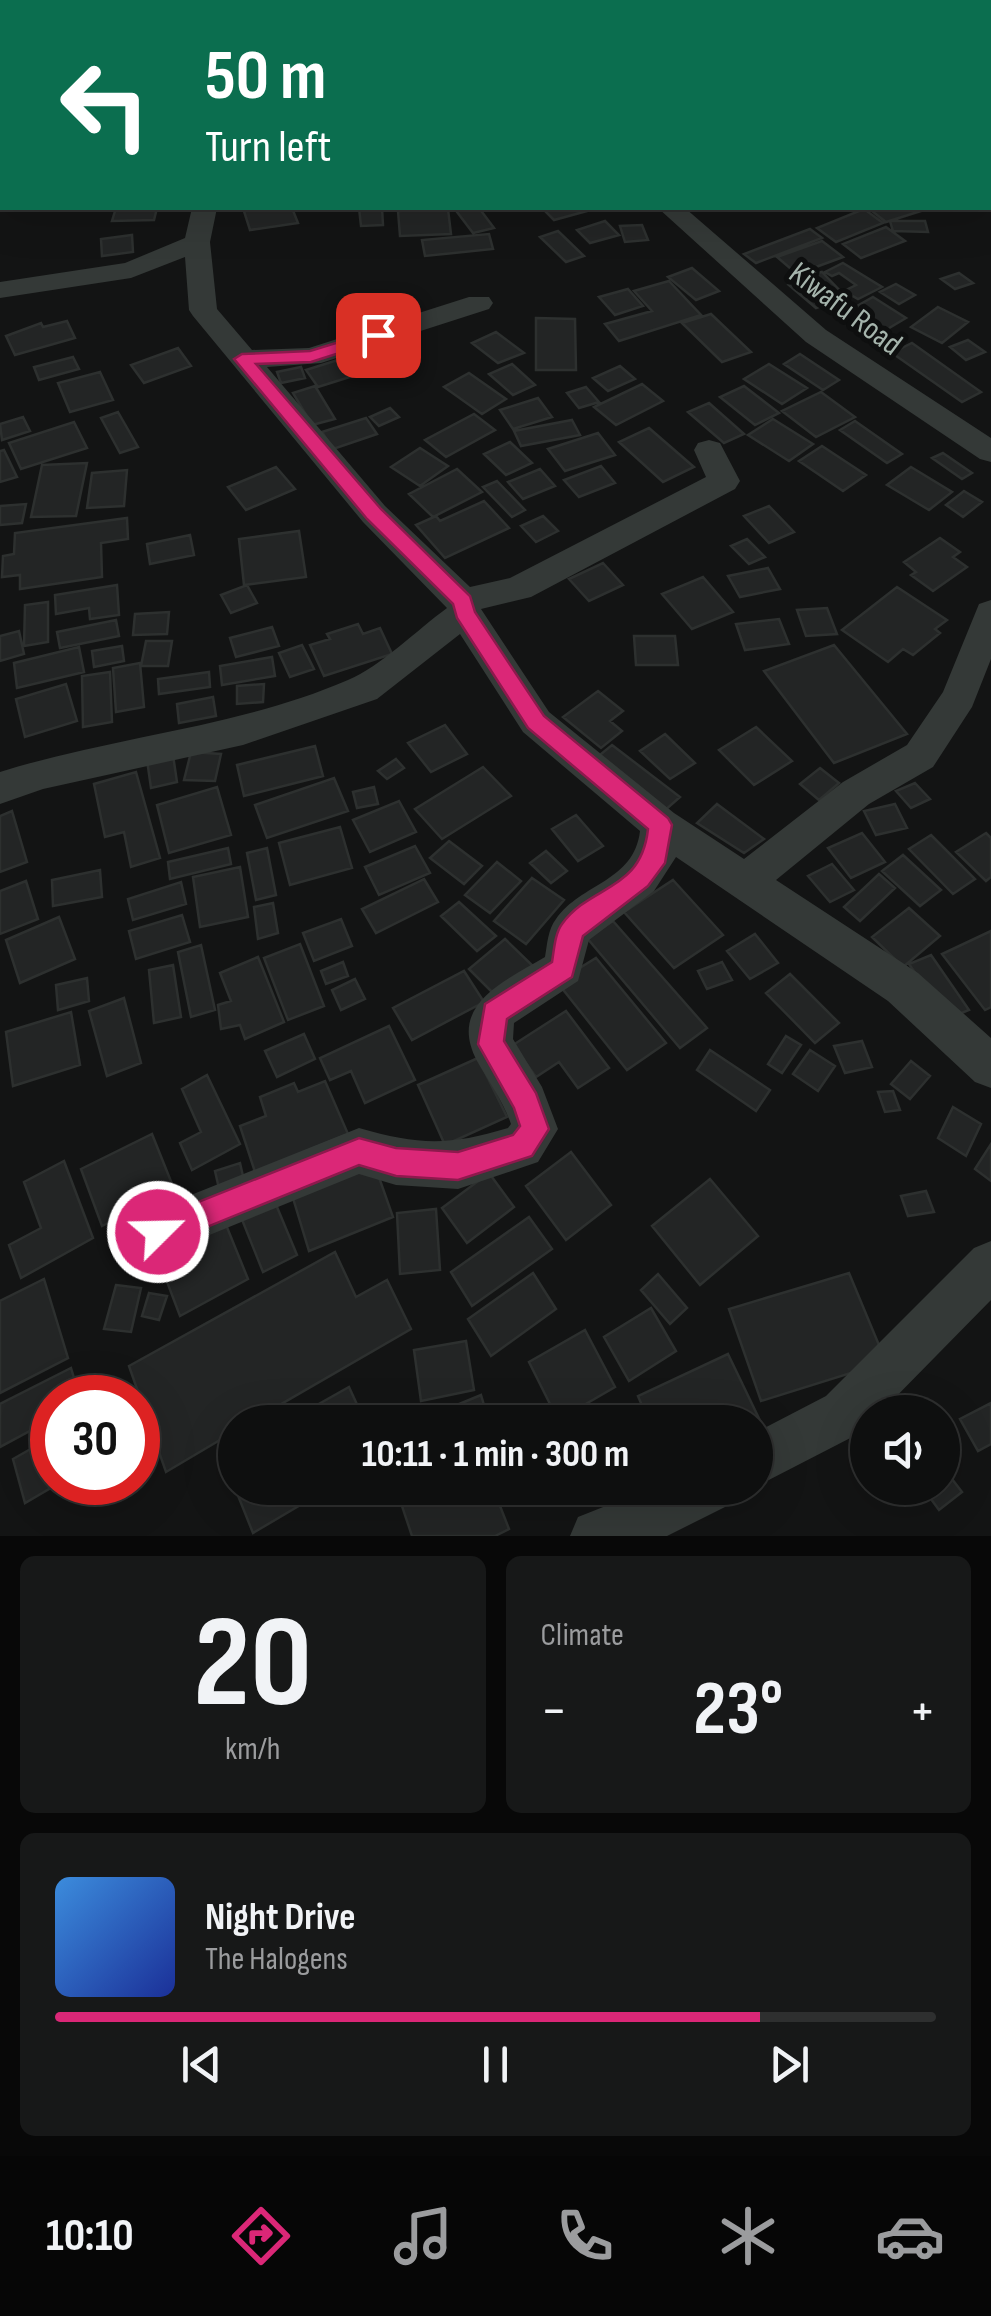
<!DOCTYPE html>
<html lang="en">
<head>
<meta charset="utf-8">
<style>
	body { margin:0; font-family:"Sofia Sans Condensed",sans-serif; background:#171818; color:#f1f3f6; height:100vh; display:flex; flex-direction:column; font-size:38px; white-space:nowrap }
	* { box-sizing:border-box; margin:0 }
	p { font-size:32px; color:#9b9c9e }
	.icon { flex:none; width:55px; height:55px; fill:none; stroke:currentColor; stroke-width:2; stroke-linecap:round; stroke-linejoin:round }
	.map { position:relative; height:1536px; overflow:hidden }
	.side { display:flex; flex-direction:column; gap:20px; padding:20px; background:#080808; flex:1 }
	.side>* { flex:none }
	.top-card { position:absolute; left:0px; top:0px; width:992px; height:210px; box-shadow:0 10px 40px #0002,0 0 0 2px #2e2f2f; background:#0b6e4f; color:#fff; overflow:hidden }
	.tools { position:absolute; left:850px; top:1395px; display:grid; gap:20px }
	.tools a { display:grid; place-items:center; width:110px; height:110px; border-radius:50%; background:#0e0f0f; box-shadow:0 10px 40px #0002,0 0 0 2px #2e2f2f; font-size:50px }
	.speed { position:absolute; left:30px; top:1375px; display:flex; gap:20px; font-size:50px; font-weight:700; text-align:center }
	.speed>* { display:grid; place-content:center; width:130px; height:130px; border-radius:50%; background:#0e0f0f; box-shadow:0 10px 40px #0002,0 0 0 2px #2e2f2f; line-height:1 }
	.speed .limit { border:15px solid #d22; background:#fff; color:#111 }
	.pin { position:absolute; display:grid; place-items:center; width:85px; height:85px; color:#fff; margin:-42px; border-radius:20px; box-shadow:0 5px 15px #0006 }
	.me { position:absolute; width:110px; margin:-55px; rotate:67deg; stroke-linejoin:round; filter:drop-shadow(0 0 8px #0008) }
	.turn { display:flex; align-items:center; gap:35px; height:210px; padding:0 40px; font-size:45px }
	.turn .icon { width:130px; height:130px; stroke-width:2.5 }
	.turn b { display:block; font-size:70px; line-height:85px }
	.big { font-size:75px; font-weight:700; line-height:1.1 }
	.side .card { flex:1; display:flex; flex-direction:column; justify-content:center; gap:15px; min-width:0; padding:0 35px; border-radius:15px; background:#171818 }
	.side .dial { align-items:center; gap:0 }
	.dial b { font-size:130px; line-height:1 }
	.song { display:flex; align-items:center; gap:30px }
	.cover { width:120px; height:120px; border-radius:15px; background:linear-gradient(135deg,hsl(210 70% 55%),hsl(230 70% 35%)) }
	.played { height:10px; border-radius:5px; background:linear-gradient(90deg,#db2777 80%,#2e2f2f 80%) }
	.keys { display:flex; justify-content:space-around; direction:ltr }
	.heat { display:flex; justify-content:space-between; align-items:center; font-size:55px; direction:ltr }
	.side .tiles { flex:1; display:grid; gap:20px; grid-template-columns:1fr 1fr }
	.card:last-child { grid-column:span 2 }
	.trip { position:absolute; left:218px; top:1405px; width:555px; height:100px; border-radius:50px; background:#0e0f0f; box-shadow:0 10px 40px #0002,0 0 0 2px #2e2f2f; font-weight:700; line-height:100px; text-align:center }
	.menu { display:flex; height:160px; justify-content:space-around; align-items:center; background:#060606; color:#9b9c9e }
	.menu .icon { width:70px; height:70px }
	.menu .current { color:#db2777 }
	.menu b { font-size:45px; color:#f1f3f6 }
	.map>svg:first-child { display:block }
	.building { fill:#232525; stroke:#2d302f; stroke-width:2.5 }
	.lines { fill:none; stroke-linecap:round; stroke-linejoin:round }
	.minor { fill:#343937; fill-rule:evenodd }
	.route { fill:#db2777; stroke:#8e194d; stroke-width:2.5 }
	.labels { text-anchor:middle; stroke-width:10; stroke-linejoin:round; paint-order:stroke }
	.far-street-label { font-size:32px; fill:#a5b4ac; stroke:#0e0f0f }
</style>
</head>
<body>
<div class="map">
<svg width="991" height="1536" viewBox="0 0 991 1536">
	<rect width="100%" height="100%" fill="#131414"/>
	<path class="building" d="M116,208H157L154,220L112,221Z
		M243,208H292L298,223L250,230Z
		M359,208H382L383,225L361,226Z
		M454,208H479L494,228L473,233Z
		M542,208H598L554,220Z
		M883,208H921L924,210L886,222L872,211Z
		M448,209L451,234L400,236L398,211Z
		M864,209L883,223L836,242L817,228Z
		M605,221L619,235L590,243L577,230Z
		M890,221H925L928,232L893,231Z
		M642,225L648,240L625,242L620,226Z
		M886,227L905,241L861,258L843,244Z
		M810,229L822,238L756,263L744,254Z
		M558,231L584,256L566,262L540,237Z
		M489,234L493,249L425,256L422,240Z
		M132,235L133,252L102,256L101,239Z
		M822,241L843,257L797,274L777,257Z
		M843,263L882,287L858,299L844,291L856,285L839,273L832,276L825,272Z
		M692,268L719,291L696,300L668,277Z
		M822,272L848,299L831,303L805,276Z
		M959,273L973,283L955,289L941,279Z
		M669,281L701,315L619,341L605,324L652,311L634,291Z
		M801,282L827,304L816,308L789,285Z
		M896,284L915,295L899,304L880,292Z
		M628,289L643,306L615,315L599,297Z
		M873,297L906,318L884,331L850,310Z
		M938,307L968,322L942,343L911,327Z
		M711,314L751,352L722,362L682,323Z
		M536,318L575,319L576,370H536Z
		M67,321L75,338L15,355L6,336L41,323L43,327Z
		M496,332L524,353L498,363L472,343Z
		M968,340L985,352L966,360L950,347Z
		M912,343L981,392L962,402L892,353Z
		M178,348L191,366L144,383L131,365Z
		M800,354L839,380L823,390L784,364Z
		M73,357L79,369L39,380L34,367Z
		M344,358L356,375L318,387L306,370Z
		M512,364L535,385L513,395L489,374Z
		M769,364L807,388L782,404L744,379Z
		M620,366L635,379L608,391L593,378Z
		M301,367L305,378L281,383L277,372Z
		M100,372L113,400L70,412L58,383Z
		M469,373L506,399L482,414L444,387Z
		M642,384L663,401L616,425L594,407Z
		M315,386L335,419L312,425L293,393Z
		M744,386L779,413L755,425L720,397Z
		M586,387L599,402L579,408L567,393Z
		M821,392L855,417L816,437L782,411Z
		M538,398L552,417L513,429L500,410Z
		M709,403L744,434L724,443L688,412Z
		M390,408L399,417L379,426L370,417Z
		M118,412L138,447L120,453L101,418Z
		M474,414L495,430L446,457L425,440Z
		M23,417L30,431L2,440L0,424Z
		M366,418L377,434L333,449L322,432Z
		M773,419L813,444L789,461L748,435Z
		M572,420L580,435L521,446L514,431Z
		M855,421L902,454L887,463L840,430Z
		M74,422L87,448L21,469L9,443Z
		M649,428L694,467L663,482L619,442Z
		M598,433L615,455L565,471L548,449Z
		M510,442L532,463L506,475L484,454Z
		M822,446L866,475L843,491L799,461Z
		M420,448L448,466L420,486L391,467Z
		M4,450L17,477L0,482V451Z
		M943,453L972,473L962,479L932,458Z
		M87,463L76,516L31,517L42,465Z
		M601,466L615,483L579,497L564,480Z
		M276,467L295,489L246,510L228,487Z
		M911,467L952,492L929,510L887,485Z
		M457,469L482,492L433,517L409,494Z
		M540,469L555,486L523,499L508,482Z
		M127,470L124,506L87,508L92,473Z
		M497,481L525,510L512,517L483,487Z
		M964,491L982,502L963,517L946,505Z
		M484,501L509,528L445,558L416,525L436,516L440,521Z
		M26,504L22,523L0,525V506Z
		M769,506L794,532L769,543L744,516Z
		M543,516L558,531L536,542L521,526Z
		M127,518L128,539L101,543L102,577L20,589V575L2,577L3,556L14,554L15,533Z
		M299,531L306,577L244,585L239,539Z
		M190,535L194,555L150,564L147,544Z
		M940,538L960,552L953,557L967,567L933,591L911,575L916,572L904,562Z
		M747,539L765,557L749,564L731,546Z
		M603,563L623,585L589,601L569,579Z
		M768,568L780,589L740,597L728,576Z
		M703,577L733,612L692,629L662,594Z
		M117,585L119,615L90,619L89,608L56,614L55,595Z
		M247,585L257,603L231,613L221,595Z
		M897,587L947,620L935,629L940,633L913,655L903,649L888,662L842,630Z
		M48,602V642L24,646L25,605Z
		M827,608L837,634L806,636L797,610Z
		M169,612L167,634L133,635L135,614Z
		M779,619L789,644L745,650L736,624Z
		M116,620L119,636L60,648L57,632Z
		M358,624L363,634L380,628L392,654L324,676L310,645L330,639L327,634Z
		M272,627L279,646L236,657L230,638Z
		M19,631L24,654L0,661V636Z
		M634,636H675L678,665H636Z
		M146,641H172L168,666H141Z
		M302,645L314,669L290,677L279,653Z
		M834,645L907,734L834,763L764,671Z
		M122,646L124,661L94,667L92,651Z
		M79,647L84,672L17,688L14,663Z
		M272,657L275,676L222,685L220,666Z
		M140,663L144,707L116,712L113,668Z
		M110,672L112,722L83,727L82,676Z
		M209,672L210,687L159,694L158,679Z
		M66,684L77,721L25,737L16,699Z
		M264,684L263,702L237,704V686Z
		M598,691L623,711L610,721L622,731L601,748L563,717Z
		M213,697L216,716L179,723L177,704Z
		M445,725L467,754L431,772L408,743Z
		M756,727L792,761L754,785L719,750Z
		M665,734L695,763L670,779L640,751Z
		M612,745L680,797L663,812L595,759Z
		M315,746L323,776L244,796L237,765Z
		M191,752L221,754L215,781L184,780Z
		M173,755L177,782L151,788L147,760Z
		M396,759L404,768L387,779L378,771Z
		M483,767L511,796L442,839L415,809Z
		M820,768L839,783L819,800L800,784Z
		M136,772L160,858L131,867L124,832L105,837L94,784Z
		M334,778L348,811L267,838L255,805Z
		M915,783L930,799L911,808L896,791Z
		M217,787L231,835L169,853L157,805Z
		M374,787L378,804L357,808L353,792Z
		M399,801L416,832L370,852L353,820Z
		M717,804L764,839L744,853L697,823Z
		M895,804L907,828L876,835L864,811Z
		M12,811L27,862L0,872V816Z
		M576,815L603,846L578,861L552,829Z
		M340,827L352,868L290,885L279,843Z
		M862,833L885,862L851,878L828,848Z
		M986,833L991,838V877L986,881L956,852Z
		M931,835L975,879L953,894L909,849Z
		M449,841L482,866L464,884L430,858Z
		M415,846L430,873L379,895L365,867Z
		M228,848L231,864L170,879L168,862Z
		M267,848L276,895L256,900L247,853Z
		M546,851L567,871L551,883L530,863Z
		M903,855L941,890L920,906L882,871Z
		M497,862L521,881L490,913L465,895Z
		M832,864L854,890L830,902L808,876Z
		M240,867L248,917L200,927L193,877Z
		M100,870L102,897L53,906L52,880Z
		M879,874L895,888L860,921L844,907Z
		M532,878L564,900L526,944L494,921Z
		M424,879L438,902L376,933L362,909Z
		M673,880L723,935L674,968L624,912Z
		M26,881L38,919L0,934V891Z
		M181,882L186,904L133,920L128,899Z
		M459,902L496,936L477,951L441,916Z
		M273,903L278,933L258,939L254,907Z
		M909,908L940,936L903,967L872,937Z
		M182,915L190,942L136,959L129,931Z
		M59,917L75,959L20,983L6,940Z
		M341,919L352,946L314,961L303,933Z
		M613,921L707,1028L680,1048L587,938Z
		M991,931V1007L985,1010L942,954Z
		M755,934L778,963L750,979L727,951Z
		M505,939L537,970L500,1000L469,969Z
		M300,944L324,1006L288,1020L264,958Z
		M201,945L215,1010L191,1017L178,952Z
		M931,955L969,1010L947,1019L909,964Z
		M258,957L284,1022L245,1039L240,1025L221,1029L218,1005L231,1001L220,973Z
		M596,958L666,1043L627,1070L557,982Z
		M343,962L348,976L326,984L321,971Z
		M722,962L732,980L707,989L698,971Z
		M173,965L181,1017L154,1023L149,970Z
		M464,971L484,1002L412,1040L393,1008Z
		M790,974L839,1023L815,1043L766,993Z
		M87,978L89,1001L58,1010L56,985Z
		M355,979L365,999L341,1010L332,990Z
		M124,998L141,1063L107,1076L89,1011Z
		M566,1011L609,1068L578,1088L559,1062L536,1077L513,1045Z
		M71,1012L80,1065L13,1086L6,1032Z
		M389,1026L415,1080L365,1103L351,1071L330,1080L320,1058Z
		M304,1034L315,1059L277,1077L265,1051Z
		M786,1036L801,1045L782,1073L768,1064Z
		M862,1041L872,1067L845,1073L834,1046Z
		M710,1050L770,1090L756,1111L697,1070Z
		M810,1050L835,1066L818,1091L793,1074Z
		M478,1058L507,1117L445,1145L418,1085Z
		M911,1061L930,1076L910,1099L891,1084Z
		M207,1075L240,1144L192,1170L180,1143L201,1132L182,1089Z
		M325,1081L348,1134L255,1172L240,1126L266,1116L260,1097L294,1083L298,1092Z
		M893,1091L900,1110L885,1112L878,1092Z
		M953,1107L981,1124L966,1156L938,1138Z
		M152,1134L174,1189L102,1226L81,1169Z
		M991,1144V1181L975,1169Z
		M571,1152L611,1205L566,1240L526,1186Z
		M64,1161L93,1238L21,1278L9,1245L41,1228L24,1182Z
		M240,1163L245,1185L220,1193L215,1171Z
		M375,1166L393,1217L309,1251L293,1198Z
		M489,1173L514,1207L467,1243L442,1208Z
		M710,1179L758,1236L700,1285L652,1226Z
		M926,1191L934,1212L908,1216L901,1196Z
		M272,1195L297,1255L263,1272L239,1212Z
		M436,1209L440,1270L400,1274L397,1213Z
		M222,1215L248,1279L180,1316L155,1250Z
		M529,1217L552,1249L472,1306L451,1272Z
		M335,1252L356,1297L387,1280L411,1329L250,1422H235V1431L166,1472L129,1366Z
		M533,1273L556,1309L491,1356L468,1319Z
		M849,1273L886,1362L761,1401L729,1309Z
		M658,1274L687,1308L670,1324L641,1290Z
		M44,1279L68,1358L0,1393V1301Z
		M116,1285L141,1288L131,1332L104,1329Z
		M149,1293L167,1296L159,1320L142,1316Z
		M651,1308L676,1351L629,1381L604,1337Z
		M585,1330L615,1387L558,1420L529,1362Z
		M466,1341L474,1390L421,1401L414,1350Z
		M728,1354L767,1435L755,1440V1422H649L638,1396Z
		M71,1368L80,1398H52V1419L0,1447V1404Z
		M349,1387L365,1422H287Z
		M481,1395L489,1422H419L452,1407Z
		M991,1403V1444L978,1451L960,1419Z
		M52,1437V1482H61L25,1503L13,1459Z
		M942,1466L962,1492L939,1510L923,1488H942Z
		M235,1488H329L253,1533Z
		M396,1488H493L509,1529L495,1536H412Z"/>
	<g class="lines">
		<path class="minor" d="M433,0H455L456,2H435Z
			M844,0H867L869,2H846Z
			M990,101H991V116H990Z
			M192,208H217L210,242L217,309L252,350L309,348L469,297H489L493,303L489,309L321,363L267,367L385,506L470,587L510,578L706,477L694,450L698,443L709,440L720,443L740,481L735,489L531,597L481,609L549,712L674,813L744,859L843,782L907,745L943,692L979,604L991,600V659L972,707L933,767L869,804L776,880L918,973L991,1038V1088L975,1082L888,1001L676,857L654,891L589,940L578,981L514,1023L513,1039L542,1087L558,1129L538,1162L458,1189L396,1185L359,1174L158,1256L141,1249L134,1232L141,1215L359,1128C418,1145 449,1146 508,1128L511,1124C503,1101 489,1082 477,1061C447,1004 505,981 545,957C547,945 548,929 556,919C581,883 634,882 640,831L523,732L460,634L377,699L243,745L43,789L0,804V772C114,736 237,728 348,680C380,667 418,629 447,608L363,522L193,316L189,310L185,257L131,278L0,298V282L125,263L185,238Z
			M658,208H685L826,330L991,438V462L980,459L806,342Z
			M991,1241V1300L881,1412H868V1427L862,1432L755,1487V1433L826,1396L974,1248Z
			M651,1488H732L725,1507L667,1536H570L578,1517Z"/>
	</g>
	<path class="route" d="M378,330L387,335L384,339L311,362L256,364L381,509L470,596L475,612L544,716L668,818L672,825L665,863L648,886L583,936L572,977L507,1019L504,1041L536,1093L549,1129L532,1156L458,1180L396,1176L359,1165L158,1247L148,1242L144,1232L148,1222L359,1138L396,1148L458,1152L513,1135L520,1126L514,1108L478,1044L485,1004L552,962C554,950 555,933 562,924C591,884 641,892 648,829L528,728L457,618L453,604L367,519L234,359L242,354L310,351Z"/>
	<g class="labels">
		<g class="far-street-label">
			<text transform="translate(846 308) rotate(37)" y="11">Kiwafu Road</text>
		</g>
	</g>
</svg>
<div class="tools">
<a><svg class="icon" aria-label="sound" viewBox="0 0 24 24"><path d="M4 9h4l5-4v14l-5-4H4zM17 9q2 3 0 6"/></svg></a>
</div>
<div class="speed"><div class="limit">30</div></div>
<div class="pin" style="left:378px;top:335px;background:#d93025"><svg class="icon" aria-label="arrive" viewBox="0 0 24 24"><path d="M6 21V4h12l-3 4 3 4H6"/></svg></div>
<svg class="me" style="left:158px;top:1232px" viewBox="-20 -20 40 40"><circle r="17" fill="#db2777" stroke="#fff" stroke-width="3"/><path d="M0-11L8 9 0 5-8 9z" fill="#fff"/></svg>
<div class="trip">10:11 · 1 min · 300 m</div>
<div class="top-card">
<div class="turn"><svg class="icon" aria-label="left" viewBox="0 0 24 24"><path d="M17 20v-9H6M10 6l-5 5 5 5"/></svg><div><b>50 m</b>Turn left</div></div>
</div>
</div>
<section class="side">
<div class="tiles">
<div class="card dial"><b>20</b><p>km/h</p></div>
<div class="card"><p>Climate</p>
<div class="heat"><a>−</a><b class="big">23°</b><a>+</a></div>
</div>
<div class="card">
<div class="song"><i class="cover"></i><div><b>Night Drive</b><p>The Halogens</p></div></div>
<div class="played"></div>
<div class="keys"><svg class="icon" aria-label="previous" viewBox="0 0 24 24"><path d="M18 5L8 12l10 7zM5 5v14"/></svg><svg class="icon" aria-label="pause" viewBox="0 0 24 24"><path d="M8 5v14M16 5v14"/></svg><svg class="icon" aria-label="next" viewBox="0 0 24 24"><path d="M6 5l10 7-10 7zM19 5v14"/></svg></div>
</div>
</div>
</section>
<nav class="menu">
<b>10:10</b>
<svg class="icon current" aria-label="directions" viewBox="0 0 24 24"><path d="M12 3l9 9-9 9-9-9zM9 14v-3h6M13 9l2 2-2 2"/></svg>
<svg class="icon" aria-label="music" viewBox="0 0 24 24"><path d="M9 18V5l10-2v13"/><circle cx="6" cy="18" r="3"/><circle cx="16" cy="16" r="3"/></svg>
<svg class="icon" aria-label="phone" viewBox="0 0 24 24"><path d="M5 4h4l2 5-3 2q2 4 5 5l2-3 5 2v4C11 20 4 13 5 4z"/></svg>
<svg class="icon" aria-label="climate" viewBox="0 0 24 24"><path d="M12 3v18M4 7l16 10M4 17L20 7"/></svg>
<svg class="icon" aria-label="car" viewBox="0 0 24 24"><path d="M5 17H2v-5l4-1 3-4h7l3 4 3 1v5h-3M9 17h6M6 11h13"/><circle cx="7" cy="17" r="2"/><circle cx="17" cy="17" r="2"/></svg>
</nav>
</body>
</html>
